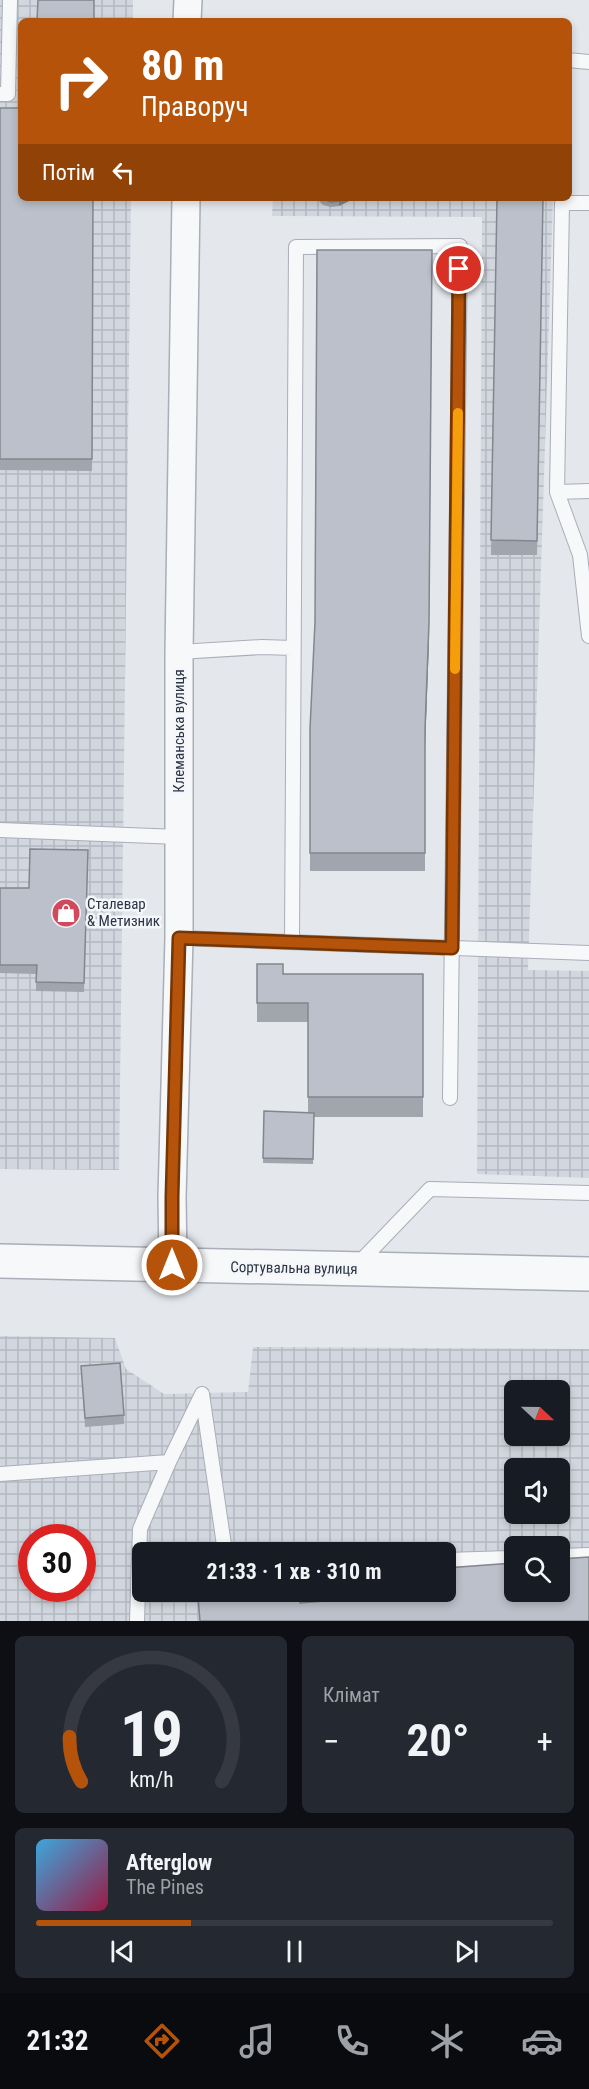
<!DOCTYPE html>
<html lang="uk">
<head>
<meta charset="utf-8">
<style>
	body { margin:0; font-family:"Roboto Condensed",sans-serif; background:#242831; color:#f1f3f6; height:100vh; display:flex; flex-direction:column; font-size:22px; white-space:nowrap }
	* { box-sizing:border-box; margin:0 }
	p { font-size:20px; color:#9ea1a6 }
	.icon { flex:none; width:33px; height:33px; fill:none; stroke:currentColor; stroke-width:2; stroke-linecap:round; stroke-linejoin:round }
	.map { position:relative; height:1621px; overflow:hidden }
	.panel { display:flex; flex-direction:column; gap:15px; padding:15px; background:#0d0f14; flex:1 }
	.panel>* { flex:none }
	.top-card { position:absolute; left:18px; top:18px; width:554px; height:183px; border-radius:9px; box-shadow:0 3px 9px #0003; background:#b45309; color:#fff; overflow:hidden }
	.needle { width:39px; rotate:112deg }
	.tools { position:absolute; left:504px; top:1380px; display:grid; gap:12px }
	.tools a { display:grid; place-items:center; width:66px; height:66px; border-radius:9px; background:#171b24; box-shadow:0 3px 9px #0003; font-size:30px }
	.speed { position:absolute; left:18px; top:1524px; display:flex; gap:12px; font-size:30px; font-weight:700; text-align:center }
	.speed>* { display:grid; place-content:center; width:78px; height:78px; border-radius:50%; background:#171b24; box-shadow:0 3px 9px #0003; line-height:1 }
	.speed .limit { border:9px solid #d22; background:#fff; color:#111 }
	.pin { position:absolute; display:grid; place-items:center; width:51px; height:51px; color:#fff; margin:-26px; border:3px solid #fff; border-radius:50%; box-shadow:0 2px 6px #0007 }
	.me { position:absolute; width:66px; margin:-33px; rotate:0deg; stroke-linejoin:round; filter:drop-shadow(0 0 4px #0008) }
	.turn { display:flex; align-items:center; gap:21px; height:126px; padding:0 24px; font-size:27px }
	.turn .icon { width:78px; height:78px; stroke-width:2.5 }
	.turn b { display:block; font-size:42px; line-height:51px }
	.then { display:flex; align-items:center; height:57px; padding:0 24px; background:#0003; gap:12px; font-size:22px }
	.big { font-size:45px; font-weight:700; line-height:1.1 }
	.panel .card { flex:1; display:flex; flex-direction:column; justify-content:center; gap:9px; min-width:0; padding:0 21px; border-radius:9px; background:#242831 }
	.panel .dial { align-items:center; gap:0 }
	.dial svg { height:156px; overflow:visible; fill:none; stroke:#363941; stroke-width:7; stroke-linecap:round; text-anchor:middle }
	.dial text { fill:#f1f3f6; stroke:none }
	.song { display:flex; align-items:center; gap:18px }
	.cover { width:72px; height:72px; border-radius:9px; background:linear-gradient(135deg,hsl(200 70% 55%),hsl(340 70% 35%)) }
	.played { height:6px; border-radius:3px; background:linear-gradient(90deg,#b45309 30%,#363941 30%) }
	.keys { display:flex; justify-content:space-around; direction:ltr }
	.heat { display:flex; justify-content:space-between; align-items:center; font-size:33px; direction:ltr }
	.panel .tiles { flex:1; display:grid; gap:15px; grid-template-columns:1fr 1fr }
	.card:last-child { grid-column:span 2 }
	.trip { position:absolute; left:132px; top:1542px; width:324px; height:60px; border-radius:9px; background:#171b24; box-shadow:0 3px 9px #0003; font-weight:700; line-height:60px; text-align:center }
	.dock { display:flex; height:96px; justify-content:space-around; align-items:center; background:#090b0e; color:#9ea1a6 }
	.dock .icon { width:42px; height:42px }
	.dock .selected { color:#b45309 }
	.dock b { font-size:27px; color:#f1f3f6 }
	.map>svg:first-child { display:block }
	.industrial { fill:url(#industrial-grid); fill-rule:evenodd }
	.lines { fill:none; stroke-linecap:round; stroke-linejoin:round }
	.service-casing { stroke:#a9aeb7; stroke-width:16 }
	.minor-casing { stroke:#a9aeb7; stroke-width:30 }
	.tertiary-casing { stroke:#a9aeb7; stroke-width:36 }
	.service { stroke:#f7f8fa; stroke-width:14 }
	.minor { stroke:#f7f8fa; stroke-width:27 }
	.tertiary { stroke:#f7f8fa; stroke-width:33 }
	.wall { fill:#a1a5ae }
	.shaded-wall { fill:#83868d }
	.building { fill:#bbc0ca; stroke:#83868d; stroke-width:1.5 }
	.route-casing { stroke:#753606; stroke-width:15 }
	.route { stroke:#b45309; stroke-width:10 }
	.slow { stroke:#f59e0b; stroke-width:10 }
	.labels { text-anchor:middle; stroke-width:5; stroke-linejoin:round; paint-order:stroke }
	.street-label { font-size:15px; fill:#2b3445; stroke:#f4f6f9 }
	.poi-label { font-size:15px; fill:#2b3445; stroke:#f4f6f9; text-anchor:start }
</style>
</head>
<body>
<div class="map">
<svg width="589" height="1621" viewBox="0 0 589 1621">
	<defs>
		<pattern id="industrial-grid" width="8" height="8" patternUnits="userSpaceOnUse" patternTransform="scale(1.5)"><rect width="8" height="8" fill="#d2d6de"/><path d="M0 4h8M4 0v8" fill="none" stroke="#b4b8c0"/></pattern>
	</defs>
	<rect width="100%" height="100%" fill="#e4e7ec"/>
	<path class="industrial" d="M0,0H133V21H21V198H131L119,1170L0,1169Z
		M273,198H553L528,970L589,971V1178L477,1174L482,217L272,216Z
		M0,1336L115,1338L126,1369L164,1394L248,1392L253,1347L589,1349V1621H0ZM514,1390H560V1436H514ZM514,1468H560V1514H514ZM32,1538H82V1588H32ZM514,1546H560V1592H514ZM142,1552H446V1592H142Z"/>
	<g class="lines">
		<g class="service-casing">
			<path id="service" d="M568,60L589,62
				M0,94H8L10,0
				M589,203H562L557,492L580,555L589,636
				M557,492L589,491
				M179,652L262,647L293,648
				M0,830L179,837
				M179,938L589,953
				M292,942L296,247L460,246L450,1098
				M357,1265L430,1189L589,1193
				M202,1394L225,1552
				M0,1474L169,1462
				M560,1556L589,1555
				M446,1560L514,1558
				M137,1621L140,1529L169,1462L202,1394"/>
		</g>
		<g class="minor-casing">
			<path id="minor" d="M187,21L188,0
				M173,1265L172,1197L179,938V652L186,198"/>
		</g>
		<g class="tertiary-casing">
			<path id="tertiary" d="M0,1261L589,1274"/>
		</g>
		<use href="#service" class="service"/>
		<use href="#minor" class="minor"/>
		<use href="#tertiary" class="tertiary"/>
	</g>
	<path class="wall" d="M0,108L93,198L92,471L0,470Z
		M316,198H350L349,201L339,206L331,207L323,205Z
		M497,198H543L537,555H491Z
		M429,640L425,748V871H310V729Z
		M88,850L84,992L36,991V974L0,973V888H29Z
		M257,964L283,974H423V1117H314L313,1164L263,1163L264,1111L308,1113V1022H257Z
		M81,1366L124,1415V1424L85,1427Z"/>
	<path class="shaded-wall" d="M344,198H350L349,201L339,206V201Z
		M432,250L429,640L425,748V871V729Z"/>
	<path class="building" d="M38,0H94V21H37Z
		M0,108H21V198H93L92,459H0Z
		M322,198H344L339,201L331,202L323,199Z
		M497,198H543L537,541L491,540Z
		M317,250H432L429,622L425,729V853H310V729L315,622Z
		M30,849L88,850L84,983L36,982L37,965H0V888H29Z
		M257,964H283V974H423V1097H308V1003H257Z
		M264,1111L314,1113L313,1159L263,1158Z
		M120,1363L124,1415L85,1418L81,1366Z
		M589,1557V1621H200L198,1597L274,1592H299L300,1603L430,1593V1592H446V1568L514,1563V1592H560V1559Z"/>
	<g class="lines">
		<g class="route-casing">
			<path id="route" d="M172,1265V1197L179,938L452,948L459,269"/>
		</g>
		<use href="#route" class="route"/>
		<path class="slow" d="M455,669L458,413"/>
	</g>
	<defs>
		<g id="shop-disc" transform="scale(1.5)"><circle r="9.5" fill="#d1495b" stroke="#f4f6f9"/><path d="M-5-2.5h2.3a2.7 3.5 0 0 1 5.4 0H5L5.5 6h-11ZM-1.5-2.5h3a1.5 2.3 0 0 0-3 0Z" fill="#fff"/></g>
	</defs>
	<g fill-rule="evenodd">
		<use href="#shop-disc" x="66" y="913"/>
	</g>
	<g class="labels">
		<g class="street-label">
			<text transform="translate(179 731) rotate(-90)" y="5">Клеманська вулиця</text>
			<text transform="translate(294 1268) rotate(1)" y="5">Сортувальна вулиця</text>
		</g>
		<g class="poi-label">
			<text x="87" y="909">Сталевар<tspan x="87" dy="17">&amp; Метизник</tspan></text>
		</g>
	</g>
</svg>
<div class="tools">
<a><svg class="needle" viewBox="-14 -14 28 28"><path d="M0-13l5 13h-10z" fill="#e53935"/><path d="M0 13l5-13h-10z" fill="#9ea1a6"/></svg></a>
<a><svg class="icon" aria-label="sound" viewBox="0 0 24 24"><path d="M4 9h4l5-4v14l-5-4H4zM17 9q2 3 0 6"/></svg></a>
<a><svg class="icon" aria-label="search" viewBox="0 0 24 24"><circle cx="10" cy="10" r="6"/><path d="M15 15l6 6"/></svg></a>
</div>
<div class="speed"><div class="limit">30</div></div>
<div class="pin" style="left:459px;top:269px;background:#d93025"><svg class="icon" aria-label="arrive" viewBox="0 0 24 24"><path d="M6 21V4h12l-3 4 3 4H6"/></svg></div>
<svg class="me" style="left:172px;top:1265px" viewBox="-20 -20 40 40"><circle r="17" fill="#b45309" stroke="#fff" stroke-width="3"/><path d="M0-11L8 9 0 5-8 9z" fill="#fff"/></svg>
<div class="trip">21:33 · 1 хв · 310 m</div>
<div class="top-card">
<div class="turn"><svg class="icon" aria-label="right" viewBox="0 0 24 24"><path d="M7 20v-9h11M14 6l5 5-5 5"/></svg><div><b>80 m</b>Праворуч</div></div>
<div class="then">Потім<svg class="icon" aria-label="left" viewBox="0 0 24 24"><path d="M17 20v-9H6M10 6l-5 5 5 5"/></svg></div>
</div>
</div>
<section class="panel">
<div class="tiles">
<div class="card dial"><svg viewBox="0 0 100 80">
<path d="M14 69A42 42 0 1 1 86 69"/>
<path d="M14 69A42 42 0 0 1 8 46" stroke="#b45309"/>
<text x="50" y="56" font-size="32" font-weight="700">19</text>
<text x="50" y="72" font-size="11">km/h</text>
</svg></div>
<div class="card"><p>Клімат</p>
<div class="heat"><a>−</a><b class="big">20°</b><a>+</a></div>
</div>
<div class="card">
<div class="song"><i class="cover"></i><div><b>Afterglow</b><p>The Pines</p></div></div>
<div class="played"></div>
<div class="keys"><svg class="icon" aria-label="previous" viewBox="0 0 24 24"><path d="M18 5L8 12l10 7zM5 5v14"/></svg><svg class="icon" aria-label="pause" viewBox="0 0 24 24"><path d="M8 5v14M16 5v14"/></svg><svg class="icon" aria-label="next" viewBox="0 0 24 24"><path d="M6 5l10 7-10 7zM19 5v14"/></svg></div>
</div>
</div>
</section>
<nav class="dock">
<b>21:32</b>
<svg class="icon selected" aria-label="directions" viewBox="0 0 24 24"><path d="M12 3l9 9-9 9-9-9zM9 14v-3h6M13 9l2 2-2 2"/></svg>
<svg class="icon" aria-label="music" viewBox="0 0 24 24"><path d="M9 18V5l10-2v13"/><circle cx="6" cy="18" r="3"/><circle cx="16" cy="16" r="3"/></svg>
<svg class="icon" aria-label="phone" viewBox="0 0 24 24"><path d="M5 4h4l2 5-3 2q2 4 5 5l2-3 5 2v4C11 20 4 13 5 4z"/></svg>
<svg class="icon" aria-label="climate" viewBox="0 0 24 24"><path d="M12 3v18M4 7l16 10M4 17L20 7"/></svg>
<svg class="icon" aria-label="car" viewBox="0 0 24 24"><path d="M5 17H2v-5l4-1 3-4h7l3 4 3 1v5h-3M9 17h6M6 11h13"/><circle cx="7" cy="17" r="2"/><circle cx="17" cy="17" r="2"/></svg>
</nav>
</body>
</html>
